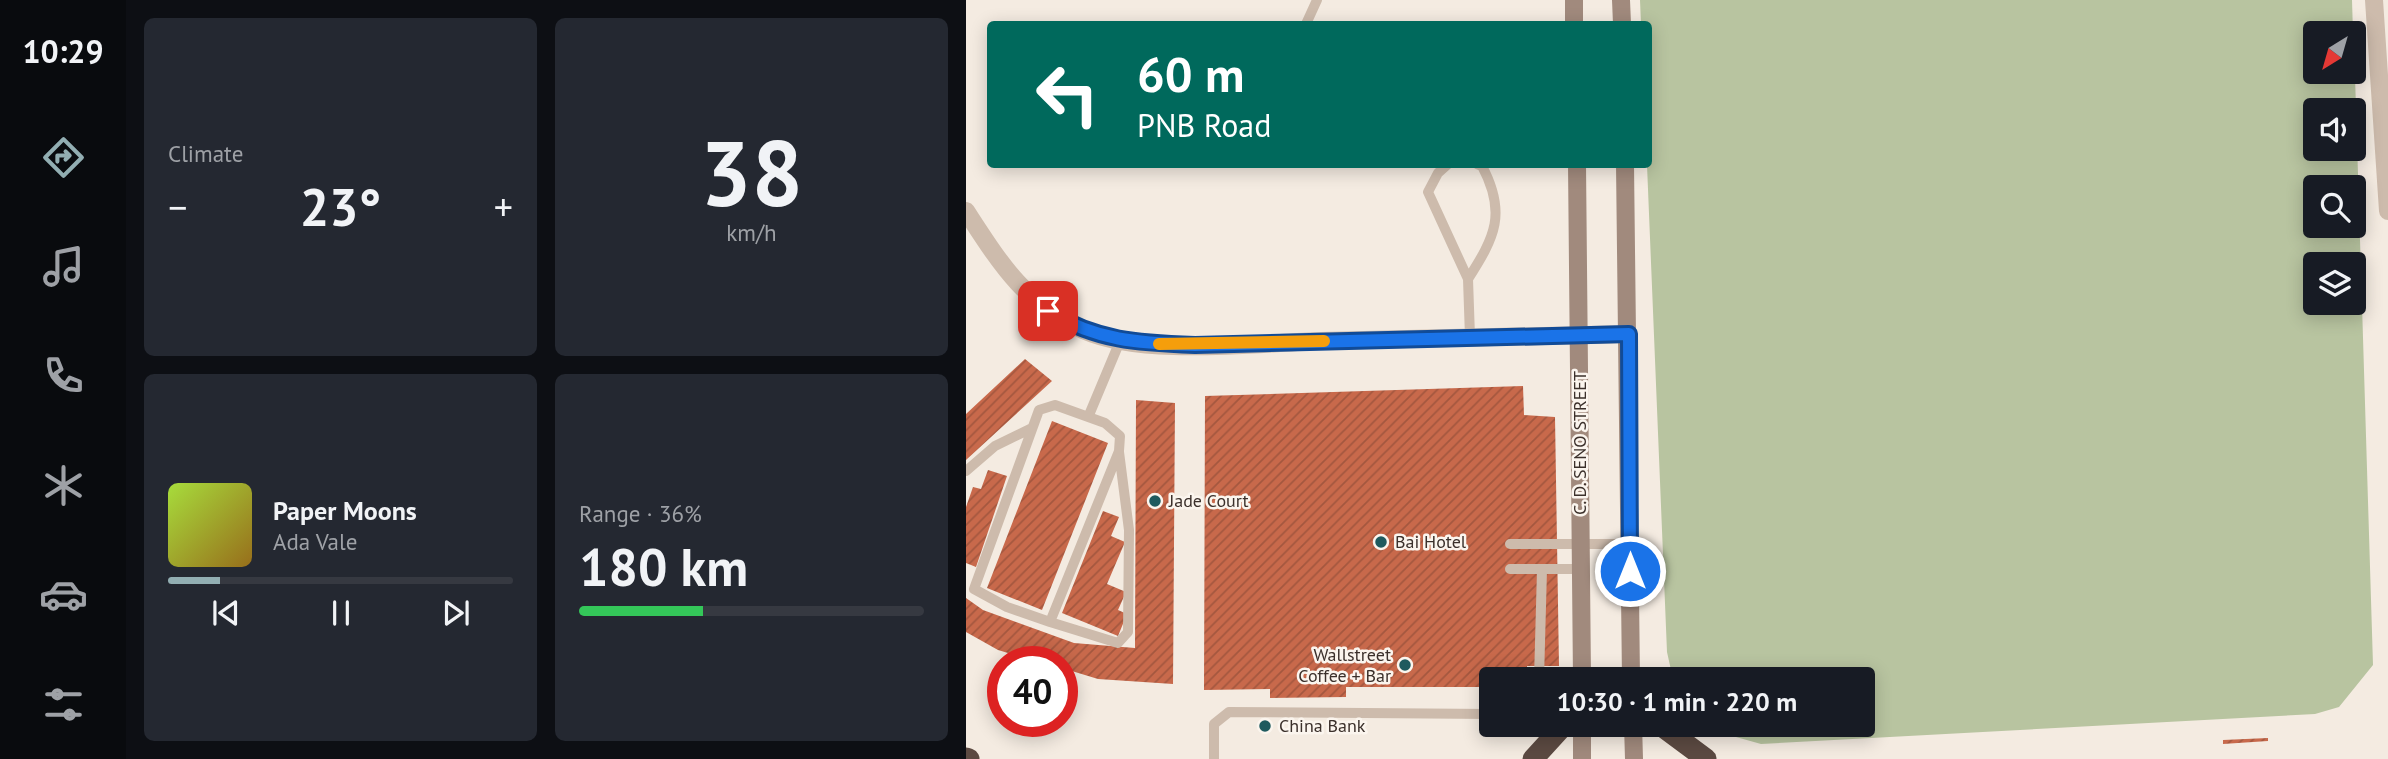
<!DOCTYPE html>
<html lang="en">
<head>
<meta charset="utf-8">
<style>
	body { margin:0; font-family:"PT Sans",sans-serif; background:#242831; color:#f1f3f6; height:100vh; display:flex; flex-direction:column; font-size:26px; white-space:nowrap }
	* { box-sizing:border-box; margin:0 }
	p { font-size:23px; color:#9ea1a6 }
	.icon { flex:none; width:38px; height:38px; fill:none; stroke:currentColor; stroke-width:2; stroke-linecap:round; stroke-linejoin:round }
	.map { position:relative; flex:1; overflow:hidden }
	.side { display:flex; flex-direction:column; gap:18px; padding:18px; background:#0d0f14; width:840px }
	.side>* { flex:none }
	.banner { position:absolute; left:21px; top:21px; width:665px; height:147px; border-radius:7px; box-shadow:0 4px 18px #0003; background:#00695c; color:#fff; overflow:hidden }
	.needle { width:46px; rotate:217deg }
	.buttons { position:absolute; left:1337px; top:21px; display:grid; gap:14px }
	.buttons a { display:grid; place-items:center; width:63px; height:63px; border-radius:7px; background:#171b24; box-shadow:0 4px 18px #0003; font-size:35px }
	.speed { position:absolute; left:21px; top:646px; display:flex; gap:14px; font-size:35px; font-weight:700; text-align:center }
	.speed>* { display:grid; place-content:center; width:91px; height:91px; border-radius:50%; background:#171b24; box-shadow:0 4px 18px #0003; line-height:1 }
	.speed .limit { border:10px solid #d22; background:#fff; color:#111 }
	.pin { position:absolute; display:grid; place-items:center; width:60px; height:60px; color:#fff; margin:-30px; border-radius:14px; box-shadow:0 4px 10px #0006 }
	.me { position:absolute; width:77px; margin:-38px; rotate:0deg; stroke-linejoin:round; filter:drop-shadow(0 0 5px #0008) }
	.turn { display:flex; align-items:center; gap:24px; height:147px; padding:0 35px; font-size:32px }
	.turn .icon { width:91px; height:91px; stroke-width:2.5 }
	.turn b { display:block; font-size:49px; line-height:60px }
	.big { font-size:52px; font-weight:700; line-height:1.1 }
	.side .tile { flex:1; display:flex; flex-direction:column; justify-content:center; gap:10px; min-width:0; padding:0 24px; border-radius:10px; background:#242831 }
	.side .dial { align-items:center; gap:0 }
	.dial b { font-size:91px; line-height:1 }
	.song { display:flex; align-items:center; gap:21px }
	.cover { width:84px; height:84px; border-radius:10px; background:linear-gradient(135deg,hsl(80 70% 55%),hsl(40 70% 35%)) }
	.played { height:7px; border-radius:4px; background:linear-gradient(90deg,#92aeb2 15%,#363941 15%) }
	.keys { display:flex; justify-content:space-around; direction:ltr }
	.heat { display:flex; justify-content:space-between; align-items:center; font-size:38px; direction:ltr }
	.charge { height:10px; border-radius:5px; background:linear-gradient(90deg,#34c759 36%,#363941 0) }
	.side .tiles { flex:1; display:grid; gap:18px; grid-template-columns:repeat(2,1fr) }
	.trip { position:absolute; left:513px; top:667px; width:396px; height:70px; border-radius:7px; background:#171b24; box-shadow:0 4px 18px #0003; font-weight:700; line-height:70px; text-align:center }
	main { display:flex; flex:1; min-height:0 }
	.dock { display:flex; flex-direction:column; width:126px; justify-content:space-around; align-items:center; background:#090b0e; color:#9ea1a6 }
	.dock .icon { width:49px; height:49px }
	.dock .selected { color:#92aeb2 }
	.dock b { font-size:32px; color:#f1f3f6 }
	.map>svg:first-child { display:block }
	.green { fill:#b8c4a0; fill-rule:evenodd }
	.building { fill:url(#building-hatch) }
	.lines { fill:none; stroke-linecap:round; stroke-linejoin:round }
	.lane { stroke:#cdbbac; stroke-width:10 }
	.street { stroke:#cdbbac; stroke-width:18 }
	.secondary { stroke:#a18a7d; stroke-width:18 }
	.highway { stroke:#5c4a42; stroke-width:21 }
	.route-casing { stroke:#114b97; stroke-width:18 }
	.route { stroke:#1a73e8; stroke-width:12 }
	.slow { stroke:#f59e0b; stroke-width:12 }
	.poi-dot { fill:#1f5a5e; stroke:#fbf5ee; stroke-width:2.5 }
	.labels { text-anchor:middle; stroke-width:5; stroke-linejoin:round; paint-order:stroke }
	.street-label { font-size:18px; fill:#3b302b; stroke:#fbf5ee }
	.poi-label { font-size:18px; fill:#3b302b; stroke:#fbf5ee; text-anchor:start }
</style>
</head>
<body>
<main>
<nav class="dock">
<b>10:29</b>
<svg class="icon selected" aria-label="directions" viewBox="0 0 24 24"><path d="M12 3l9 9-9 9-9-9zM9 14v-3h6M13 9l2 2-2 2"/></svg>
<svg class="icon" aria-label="music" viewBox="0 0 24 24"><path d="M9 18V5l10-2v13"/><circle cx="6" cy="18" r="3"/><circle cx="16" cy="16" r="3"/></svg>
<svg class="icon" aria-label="phone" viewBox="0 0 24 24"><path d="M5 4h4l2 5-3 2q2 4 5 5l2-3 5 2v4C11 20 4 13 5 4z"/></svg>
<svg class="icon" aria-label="climate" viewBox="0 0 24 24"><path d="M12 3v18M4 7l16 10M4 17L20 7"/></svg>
<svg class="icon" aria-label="car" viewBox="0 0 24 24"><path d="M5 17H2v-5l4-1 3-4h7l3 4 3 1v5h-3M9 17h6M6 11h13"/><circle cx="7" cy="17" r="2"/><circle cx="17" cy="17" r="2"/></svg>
<svg class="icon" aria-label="filters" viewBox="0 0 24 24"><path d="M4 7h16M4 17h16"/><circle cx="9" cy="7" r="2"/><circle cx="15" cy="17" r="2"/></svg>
</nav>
<section class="side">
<div class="tiles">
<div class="tile"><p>Climate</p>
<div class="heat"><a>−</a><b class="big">23°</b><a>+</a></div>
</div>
<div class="tile dial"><b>38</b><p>km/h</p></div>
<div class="tile">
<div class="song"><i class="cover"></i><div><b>Paper Moons</b><p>Ada Vale</p></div></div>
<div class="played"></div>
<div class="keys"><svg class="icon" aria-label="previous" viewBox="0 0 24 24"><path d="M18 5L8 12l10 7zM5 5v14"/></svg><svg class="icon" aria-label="pause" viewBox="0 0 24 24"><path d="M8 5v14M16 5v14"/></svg><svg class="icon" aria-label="next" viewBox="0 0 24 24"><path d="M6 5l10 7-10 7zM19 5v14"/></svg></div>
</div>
<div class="tile"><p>Range · 36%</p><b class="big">180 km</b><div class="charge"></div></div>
</div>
</section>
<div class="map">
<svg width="1422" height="759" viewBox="0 0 1422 759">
	<defs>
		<pattern id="building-hatch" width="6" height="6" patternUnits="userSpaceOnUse" patternTransform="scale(1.75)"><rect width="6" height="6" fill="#c8694b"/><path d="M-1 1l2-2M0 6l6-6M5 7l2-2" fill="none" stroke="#a4573f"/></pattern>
	</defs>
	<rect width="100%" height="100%" fill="#f4ebe1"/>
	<path class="green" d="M674,0H1386L1387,33H1349V72H1388V43L1407,665L1373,707L1349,714L795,744L727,725L896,724V679H707L701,652L681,165L682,24H675ZM1349,110H1388V149H1349ZM1349,187H1388V226H1349ZM1349,264H1388V303H1349Z"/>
	<path class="building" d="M59,359L86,381L0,460V414Z
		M557,386L558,415L589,417L593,666H561V679H525V687H380V697L304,698V689L238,690L239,396Z
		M170,400L209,403L207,684L132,679L96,668V662H72L32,650L0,632V598L17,610L108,643L169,648Z
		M86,421L142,443L76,610L21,588Z
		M22,470L41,476L10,567L0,563V507L7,487L15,489Z
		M137,511L153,517L145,536L159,542L141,584L160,592L152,610L161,614L152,636L96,613Z
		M1302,738V741L1257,744V740Z"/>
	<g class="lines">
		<path class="lane" d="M340,24L351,0
			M482,164L472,173L462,192L502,279L504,337
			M502,279C529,237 541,213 516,166L511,164
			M89,405L139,423L154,436L153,451L84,622L41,607L8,589L73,410Z
			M123,415L154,341
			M0,471L29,446L66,428
			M544,544H664
			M544,569H615
			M84,622L152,643L162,632L163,530L153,452
			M573,679L576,570
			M248,759V724L263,712L525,714"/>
		<path class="street" d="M1408,0L1422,211
			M0,211C34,263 58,303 117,330C178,357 288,343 355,341C457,338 560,337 663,334"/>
		<path class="secondary" d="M608,0V24
			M655,0L656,24
			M611,164L616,679
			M659,164L665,679
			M616,724V759
			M667,724L668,759"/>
		<path class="highway" d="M693,724L740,759
			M0,758L3,759
			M567,759L599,724"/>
	</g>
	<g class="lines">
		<g class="route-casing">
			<path id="route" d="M82,311C131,341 172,343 229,345L663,334L664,571"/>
		</g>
		<use href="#route" class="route"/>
		<path class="slow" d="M193,344L358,341"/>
	</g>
	<g class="poi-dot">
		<circle cx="189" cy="501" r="7"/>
		<circle cx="415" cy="542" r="7"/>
		<circle cx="439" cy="665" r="7"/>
		<circle cx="299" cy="726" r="7"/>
	</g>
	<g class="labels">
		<g class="street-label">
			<text transform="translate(614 443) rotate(-90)" y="6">C. D. SENO STREET</text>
		</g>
		<g class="poi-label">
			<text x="203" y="507">Jade Court</text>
			<text x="429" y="548">Bai Hotel</text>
			<text x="425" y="661" text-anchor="end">Wallstreet<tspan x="425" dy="21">Coffee + Bar</tspan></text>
			<text x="313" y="732">China Bank</text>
		</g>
	</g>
</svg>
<div class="buttons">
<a><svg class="needle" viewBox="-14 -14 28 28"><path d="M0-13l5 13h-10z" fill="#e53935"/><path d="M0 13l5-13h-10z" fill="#9ea1a6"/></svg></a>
<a><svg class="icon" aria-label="sound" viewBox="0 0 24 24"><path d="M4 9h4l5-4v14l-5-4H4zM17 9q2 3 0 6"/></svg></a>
<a><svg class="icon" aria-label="search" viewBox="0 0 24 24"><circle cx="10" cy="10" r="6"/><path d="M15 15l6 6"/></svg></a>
<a><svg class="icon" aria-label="layers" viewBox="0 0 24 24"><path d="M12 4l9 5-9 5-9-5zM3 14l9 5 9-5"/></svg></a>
</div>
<div class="speed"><div class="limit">40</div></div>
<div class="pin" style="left:82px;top:311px;background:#d93025"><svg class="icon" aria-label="arrive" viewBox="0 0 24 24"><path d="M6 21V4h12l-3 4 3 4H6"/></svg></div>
<svg class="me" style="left:664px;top:571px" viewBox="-20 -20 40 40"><circle r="17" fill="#1a73e8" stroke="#fff" stroke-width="3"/><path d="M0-11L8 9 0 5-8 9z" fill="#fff"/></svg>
<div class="trip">10:30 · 1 min · 220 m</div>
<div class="banner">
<div class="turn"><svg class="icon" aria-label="left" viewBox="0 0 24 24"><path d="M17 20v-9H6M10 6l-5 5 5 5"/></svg><div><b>60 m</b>PNB Road</div></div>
</div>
</div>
</main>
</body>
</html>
